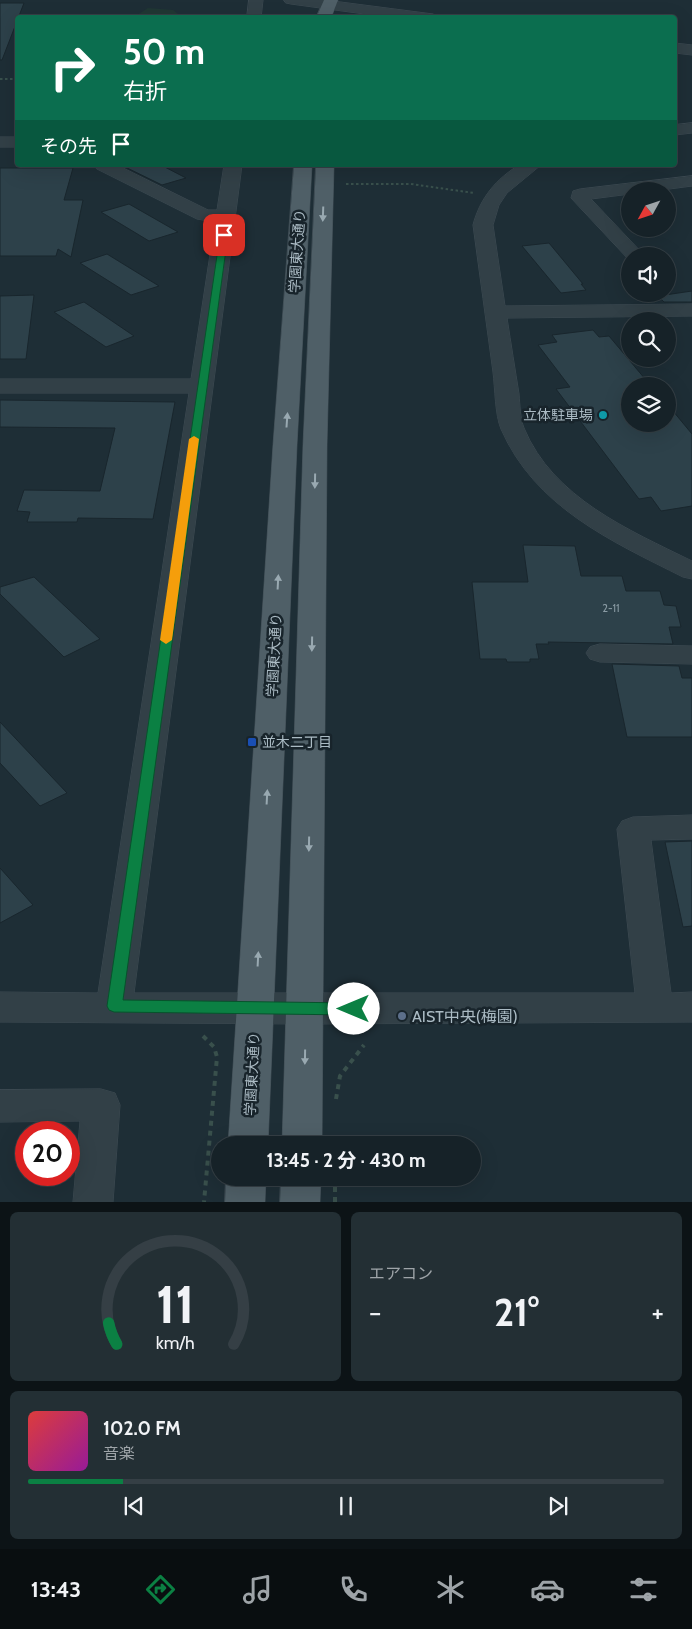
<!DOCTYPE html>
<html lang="ja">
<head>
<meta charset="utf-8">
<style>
	body { margin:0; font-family:Cabin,"Noto Sans JP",sans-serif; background:#232f34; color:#f1f3f6; height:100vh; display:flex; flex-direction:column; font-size:19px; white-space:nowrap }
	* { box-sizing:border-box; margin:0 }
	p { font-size:16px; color:#9ea4a8 }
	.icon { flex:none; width:28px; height:28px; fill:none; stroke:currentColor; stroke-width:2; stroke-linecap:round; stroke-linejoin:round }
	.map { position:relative; height:1202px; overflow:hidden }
	.sheet { display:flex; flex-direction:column; gap:10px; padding:10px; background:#0c1316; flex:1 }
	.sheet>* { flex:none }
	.banner { position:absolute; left:15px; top:15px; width:662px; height:152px; border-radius:5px; box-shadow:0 5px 20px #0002,0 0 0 1px #353f45; background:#0b6e4f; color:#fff; overflow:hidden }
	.needle { width:32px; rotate:230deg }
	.controls { position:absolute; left:621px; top:182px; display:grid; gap:10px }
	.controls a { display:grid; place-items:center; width:55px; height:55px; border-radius:50%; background:#162228; box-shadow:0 5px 20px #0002,0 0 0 1px #353f45; font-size:25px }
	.speed { position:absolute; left:15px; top:1121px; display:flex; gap:10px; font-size:25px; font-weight:700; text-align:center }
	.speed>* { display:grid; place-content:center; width:65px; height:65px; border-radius:50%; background:#162228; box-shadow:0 5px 20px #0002,0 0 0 1px #353f45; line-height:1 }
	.speed .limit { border:8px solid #d22; background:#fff; color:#111 }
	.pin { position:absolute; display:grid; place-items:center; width:42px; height:42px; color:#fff; margin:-21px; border-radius:10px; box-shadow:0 2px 8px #0006 }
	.me { position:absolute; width:55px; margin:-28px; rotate:270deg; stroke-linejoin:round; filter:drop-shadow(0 0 4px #0008) }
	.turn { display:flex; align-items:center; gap:18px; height:105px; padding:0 25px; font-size:22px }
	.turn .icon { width:65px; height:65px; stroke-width:2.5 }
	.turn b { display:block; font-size:35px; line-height:42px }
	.then { display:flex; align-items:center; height:48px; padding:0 25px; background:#0003; gap:10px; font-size:19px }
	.big { font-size:38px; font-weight:700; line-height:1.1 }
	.sheet .widget { flex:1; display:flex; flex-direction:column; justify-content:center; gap:8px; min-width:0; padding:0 18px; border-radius:8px; background:#232f34 }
	.sheet .dial { align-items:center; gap:0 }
	.dial svg { height:130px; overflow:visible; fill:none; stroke:#353f45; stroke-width:7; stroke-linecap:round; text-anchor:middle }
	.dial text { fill:#f1f3f6; stroke:none }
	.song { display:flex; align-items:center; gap:15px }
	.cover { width:60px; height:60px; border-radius:8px; background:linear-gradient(135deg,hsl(0 70% 55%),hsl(300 70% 35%)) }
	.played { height:5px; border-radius:2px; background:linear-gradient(90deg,#0b8043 15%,#353f45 15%) }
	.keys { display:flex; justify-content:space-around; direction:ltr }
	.heat { display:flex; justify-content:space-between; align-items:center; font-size:28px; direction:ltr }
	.sheet .tiles { flex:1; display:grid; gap:10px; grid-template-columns:1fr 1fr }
	.widget:last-child { grid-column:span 2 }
	.trip { position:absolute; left:211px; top:1136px; width:270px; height:50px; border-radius:25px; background:#162228; box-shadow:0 5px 20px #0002,0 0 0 1px #353f45; font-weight:700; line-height:50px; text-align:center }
	.tabs { display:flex; height:80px; justify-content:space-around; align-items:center; background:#090e10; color:#9ea4a8 }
	.tabs .icon { width:35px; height:35px }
	.tabs .on { color:#0b8043 }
	.tabs b { font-size:22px; color:#f1f3f6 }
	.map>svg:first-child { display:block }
	.green { fill:#203734 }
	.building { fill:#2d414a; stroke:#19262d }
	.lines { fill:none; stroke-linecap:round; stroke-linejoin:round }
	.minor-casing { stroke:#3e4b53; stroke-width:1 }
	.major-casing { stroke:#3e4b53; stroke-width:1 }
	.path-far1 { stroke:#39504c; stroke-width:2; stroke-dasharray:2.5 2.5; stroke-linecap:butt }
	.path { stroke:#39504c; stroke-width:4; stroke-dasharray:5 5; stroke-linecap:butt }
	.minor { fill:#324047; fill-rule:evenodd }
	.major { fill:#4f5f67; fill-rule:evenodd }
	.oneway { fill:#99a9b1 }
	.route { fill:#0b8043; stroke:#07532c }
	.slow { fill:#f59e0b }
	.culture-dot { fill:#0f9aa8; stroke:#18242b; stroke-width:2 }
	.transit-dot { fill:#1a4fb4; stroke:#18242b; stroke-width:2 }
	.service-dot { fill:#5c6f8a; stroke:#18242b; stroke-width:2 }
	.labels { text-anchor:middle; stroke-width:5; stroke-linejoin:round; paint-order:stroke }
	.number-label { font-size:11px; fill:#8a9ba4 }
	.street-label { font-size:14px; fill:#abbbc4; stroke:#18242b }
	.poi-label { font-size:14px; fill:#abbbc4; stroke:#18242b; text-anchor:end }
	.near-poi-label { font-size:16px; fill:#abbbc4; stroke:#18242b; text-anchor:start }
</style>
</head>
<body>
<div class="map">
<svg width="692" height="1202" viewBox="0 0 692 1202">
	<rect width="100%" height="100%" fill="#1e2e36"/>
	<path class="green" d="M148,8L173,10L178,14L177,17H134Z"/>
	<path class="building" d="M0,3H24L2,60H0Z
		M121,165H161L186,178L162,185Z
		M0,168H73L64,200H83L71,257L58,249L56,256H0Z
		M129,204L178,232L149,241L101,212Z
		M549,243L583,284H581L586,290L561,293L522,246Z
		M107,254L159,286L131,295L80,263Z
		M692,291V302H664L658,296Z
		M34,295L26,359H0V296Z
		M84,302L134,336L106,347L54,312Z
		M593,330L599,337L609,336L651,386H630V424H668V405L692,434V506L661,511L651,497L639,499L556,389L570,387L538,345L557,342L552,335Z
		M0,400L175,402L153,519L78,518L77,522H27L30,512L17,511L24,490L100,491L115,428L0,427Z
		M523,545L575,546L581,576H622L626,591H660L664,605L676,606L681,627H669L673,644L548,642L549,644H536L539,659H530V662H507L506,659H480L472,582H528Z
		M34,577L100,639L64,657L0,594V587Z
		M612,664L679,666L682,678H692V737H627Z
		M0,722L67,793L40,806L0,763Z
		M692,841V926L683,927L665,842Z
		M0,868L33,905L0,923Z"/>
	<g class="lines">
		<g class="minor-casing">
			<path id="minor" d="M249,0H263L261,18H247Z
				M284,0H325L433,14L440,18H394L291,4L286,3Z
				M675,43L692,45V55L675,53Z
				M692,123V133L675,135V125Z
				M0,137H18V147H0Z
				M94,165H117L208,210H217L224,165H242L134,993H635L617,829L622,821L633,817L692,815V839L651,840L671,993L692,992V1022L305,1024L0,1022V992L98,993L189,393H0V379H191L215,222L197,219L97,169Z
				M519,165H541L507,193L499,205L493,225L505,306L692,304V316L507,318C511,344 515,369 519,394C520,405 520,418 524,428C553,498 629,530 692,561V579L683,577C611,541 535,507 501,429C495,415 495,388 493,372C486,323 480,274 473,225C480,198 496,179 519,165Z
				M692,176V186L654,191H630V194L591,199L645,256H630V261L571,198L573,191L580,189Z
				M600,644L692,646V664L600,662L590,659L586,653L590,647Z
				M101,1089L115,1093L120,1105L113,1202H73L80,1121L0,1122V1090Z"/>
		</g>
		<g class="major-casing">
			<path id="major" d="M324,0H338L331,18H316Z
				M294,165H312L297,445L268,1145H228L273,445Z
				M316,165H334L327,445L322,1145H282L303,445Z
				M226,1178H266L265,1202H225Z
				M281,1178H321L320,1202H280Z"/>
		</g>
		<path class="path-far1" d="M0,79H18
			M346,184H411L474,193"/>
		<path class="path" d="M203,1036L214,1047L217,1057L204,1202
			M336,1099L340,1076L364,1045
			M335,1187V1202"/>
		<use href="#minor" class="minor"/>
		<use href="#major" class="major"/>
	</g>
	<defs><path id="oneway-solid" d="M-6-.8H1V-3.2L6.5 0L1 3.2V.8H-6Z" transform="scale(1.25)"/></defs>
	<g class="oneway">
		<use href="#oneway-solid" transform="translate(323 214) rotate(92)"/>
		<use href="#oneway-solid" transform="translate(287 420) rotate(-86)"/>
		<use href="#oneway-solid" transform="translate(315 481) rotate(91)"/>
		<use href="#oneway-solid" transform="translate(278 582) rotate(-87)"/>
		<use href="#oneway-solid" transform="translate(312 644) rotate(91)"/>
		<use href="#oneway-solid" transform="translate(267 797) rotate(-87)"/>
		<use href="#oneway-solid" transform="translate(309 844) rotate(91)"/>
		<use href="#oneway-solid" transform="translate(258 959) rotate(-87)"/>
		<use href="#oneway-solid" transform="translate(305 1057) rotate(91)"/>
	</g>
	<path class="route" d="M224,232L228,235L123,1000L354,1003L359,1004L362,1009L359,1013L354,1015L114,1012L109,1010L107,1006L220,235Z"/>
	<path class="slow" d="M194,436L199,439L172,640L166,644L160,640L189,439Z"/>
	<circle class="culture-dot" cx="603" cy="415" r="5"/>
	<rect class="transit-dot" x="247" y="737" width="10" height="10" rx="2.5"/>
	<circle class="service-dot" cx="402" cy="1016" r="5"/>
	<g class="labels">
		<g class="number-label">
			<text x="611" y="612">2-11</text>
		</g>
		<g class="street-label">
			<text transform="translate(297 251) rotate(-86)" y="5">学園東大通り</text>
			<text transform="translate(274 655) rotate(-87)" y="5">学園東大通り</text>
			<text transform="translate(252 1074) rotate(-87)" y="5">学園東大通り</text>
		</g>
		<g class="poi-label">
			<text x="593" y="420">立体駐車場</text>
			<text x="262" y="747" text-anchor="start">並木二丁目</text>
		</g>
		<g class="near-poi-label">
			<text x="412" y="1022">AIST中央(梅園)</text>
		</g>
	</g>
</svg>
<div class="controls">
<a><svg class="needle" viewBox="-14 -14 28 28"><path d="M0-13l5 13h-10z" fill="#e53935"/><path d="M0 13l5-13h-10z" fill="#9ea4a8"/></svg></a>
<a><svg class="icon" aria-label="sound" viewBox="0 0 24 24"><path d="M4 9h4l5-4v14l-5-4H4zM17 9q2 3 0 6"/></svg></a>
<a><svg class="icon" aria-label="search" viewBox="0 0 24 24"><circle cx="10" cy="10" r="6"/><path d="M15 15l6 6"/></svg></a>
<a><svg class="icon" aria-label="layers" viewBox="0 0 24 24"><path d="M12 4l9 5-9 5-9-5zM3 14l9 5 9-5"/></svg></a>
</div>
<div class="speed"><div class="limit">20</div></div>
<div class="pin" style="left:224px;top:235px;background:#d93025"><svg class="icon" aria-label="arrive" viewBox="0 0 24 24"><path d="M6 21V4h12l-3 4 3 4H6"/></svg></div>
<svg class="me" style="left:354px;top:1009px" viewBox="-20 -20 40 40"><circle r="19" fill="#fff"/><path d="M0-13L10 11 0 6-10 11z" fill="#0b8043"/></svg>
<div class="trip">13:45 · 2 分 · 430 m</div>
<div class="banner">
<div class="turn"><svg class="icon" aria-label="right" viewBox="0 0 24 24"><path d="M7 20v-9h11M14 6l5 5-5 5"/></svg><div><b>50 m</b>右折</div></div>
<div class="then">その先<svg class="icon" aria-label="arrive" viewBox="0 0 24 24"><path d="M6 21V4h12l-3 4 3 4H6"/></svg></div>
</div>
</div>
<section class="sheet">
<div class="tiles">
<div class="widget dial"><svg viewBox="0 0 100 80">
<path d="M14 69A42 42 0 1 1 86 69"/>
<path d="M14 69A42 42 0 0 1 9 56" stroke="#0b8043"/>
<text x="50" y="56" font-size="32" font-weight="700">11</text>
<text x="50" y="72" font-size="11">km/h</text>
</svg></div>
<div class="widget"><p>エアコン</p>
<div class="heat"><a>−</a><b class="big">21°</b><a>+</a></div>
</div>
<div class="widget">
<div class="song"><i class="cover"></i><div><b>102.0 FM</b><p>音楽</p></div></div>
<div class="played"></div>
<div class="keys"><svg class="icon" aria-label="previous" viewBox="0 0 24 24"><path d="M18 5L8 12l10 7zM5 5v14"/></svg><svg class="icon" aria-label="pause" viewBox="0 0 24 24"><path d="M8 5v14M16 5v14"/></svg><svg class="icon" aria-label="next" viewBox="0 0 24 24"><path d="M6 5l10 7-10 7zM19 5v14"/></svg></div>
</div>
</div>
</section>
<nav class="tabs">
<b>13:43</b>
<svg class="icon on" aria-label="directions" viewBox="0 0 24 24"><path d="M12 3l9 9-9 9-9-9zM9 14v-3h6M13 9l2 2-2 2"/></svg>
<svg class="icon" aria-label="music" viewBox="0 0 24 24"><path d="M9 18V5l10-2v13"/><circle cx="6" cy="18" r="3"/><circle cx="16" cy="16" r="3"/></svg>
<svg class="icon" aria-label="phone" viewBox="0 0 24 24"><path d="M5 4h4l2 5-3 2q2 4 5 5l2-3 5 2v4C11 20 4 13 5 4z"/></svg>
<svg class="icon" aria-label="climate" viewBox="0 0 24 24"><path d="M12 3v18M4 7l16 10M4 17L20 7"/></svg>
<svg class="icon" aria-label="car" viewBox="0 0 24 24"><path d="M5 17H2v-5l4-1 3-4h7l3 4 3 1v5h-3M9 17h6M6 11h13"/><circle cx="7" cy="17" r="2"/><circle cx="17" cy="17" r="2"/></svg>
<svg class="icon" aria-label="filters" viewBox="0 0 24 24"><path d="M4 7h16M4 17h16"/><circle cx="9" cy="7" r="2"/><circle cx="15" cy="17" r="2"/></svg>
</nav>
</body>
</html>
